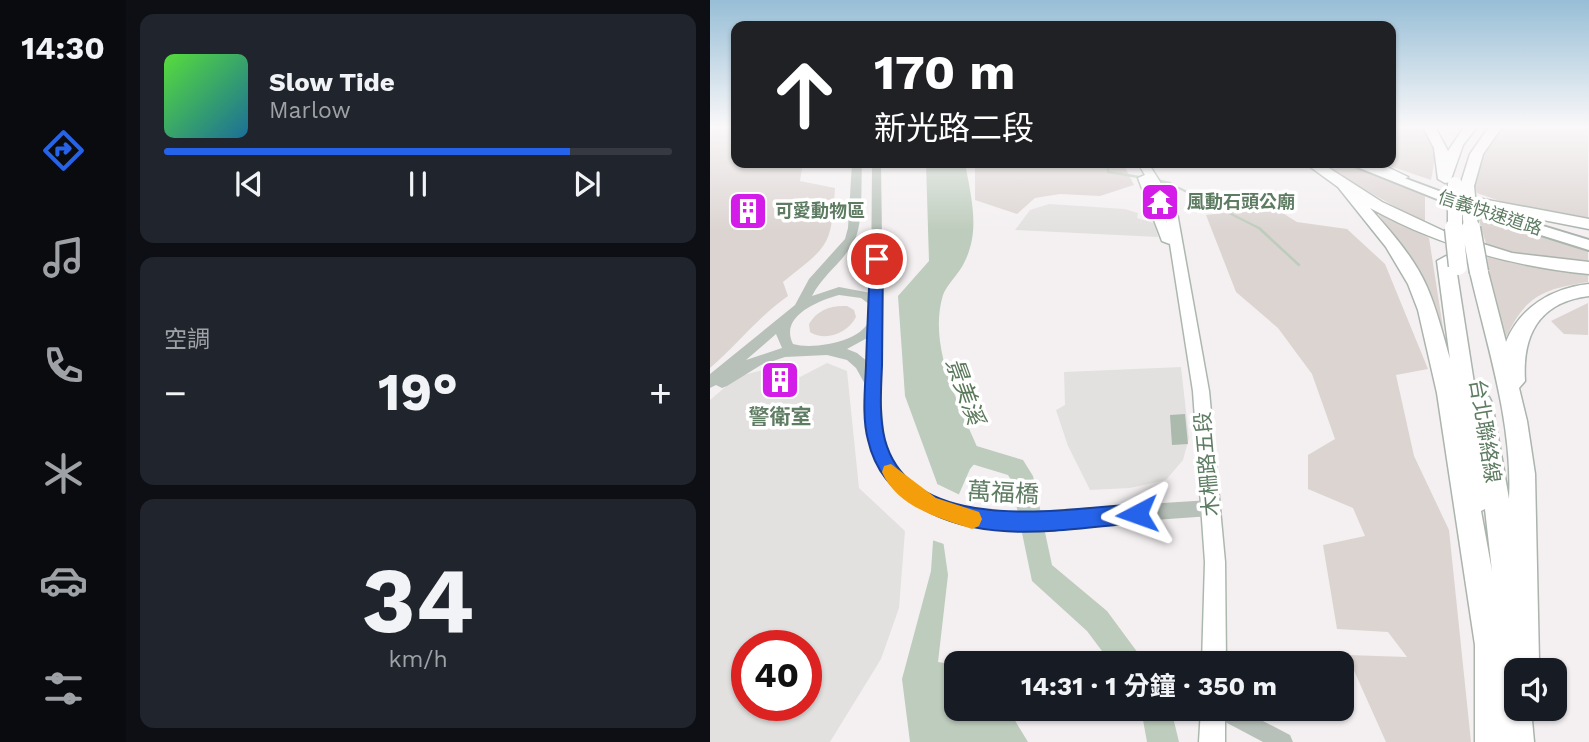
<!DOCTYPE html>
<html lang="zh-TW">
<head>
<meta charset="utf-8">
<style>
	body { margin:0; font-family:"Work Sans","Noto Sans TC",sans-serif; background:#20242c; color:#f1f3f6; height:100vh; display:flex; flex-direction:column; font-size:26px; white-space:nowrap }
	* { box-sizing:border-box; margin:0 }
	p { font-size:23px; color:#9ea1a6 }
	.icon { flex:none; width:38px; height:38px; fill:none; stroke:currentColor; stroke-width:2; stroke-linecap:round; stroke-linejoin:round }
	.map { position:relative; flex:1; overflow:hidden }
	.drawer { display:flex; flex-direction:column; gap:14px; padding:14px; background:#0d0f14; width:584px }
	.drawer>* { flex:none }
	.top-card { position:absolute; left:21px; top:21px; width:665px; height:147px; border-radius:14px; box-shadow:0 2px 5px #0004; background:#202124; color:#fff; overflow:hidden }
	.buttons { position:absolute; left:794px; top:658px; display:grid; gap:14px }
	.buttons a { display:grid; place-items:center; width:63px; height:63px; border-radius:14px; background:#171b24; box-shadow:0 2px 5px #0004; font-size:35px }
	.speed { position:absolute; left:21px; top:630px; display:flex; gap:14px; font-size:35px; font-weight:700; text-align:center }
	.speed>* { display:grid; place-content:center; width:91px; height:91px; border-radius:50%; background:#171b24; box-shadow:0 2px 5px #0004; line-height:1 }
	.speed .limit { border:10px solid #d22; background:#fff; color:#111 }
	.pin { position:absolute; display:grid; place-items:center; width:60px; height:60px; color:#fff; margin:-30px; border:4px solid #fff; border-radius:50%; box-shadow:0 2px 7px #0007 }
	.me { position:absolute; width:77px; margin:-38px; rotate:266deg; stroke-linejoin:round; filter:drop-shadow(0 0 5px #0008) }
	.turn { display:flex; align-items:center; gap:24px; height:147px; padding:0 28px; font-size:32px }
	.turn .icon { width:91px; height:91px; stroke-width:2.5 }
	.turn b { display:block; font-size:49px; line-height:60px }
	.big { font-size:52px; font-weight:700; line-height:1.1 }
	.drawer .tile { flex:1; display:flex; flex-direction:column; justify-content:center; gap:10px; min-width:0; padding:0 24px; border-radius:14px; background:#20242c }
	.drawer .dial { align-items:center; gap:0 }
	.dial b { font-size:91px; line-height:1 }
	.song { display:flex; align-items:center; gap:21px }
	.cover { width:84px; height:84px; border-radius:10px; background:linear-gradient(135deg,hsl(110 70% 55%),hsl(200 70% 35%)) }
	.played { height:7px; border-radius:4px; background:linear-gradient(90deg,#2563eb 80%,#363941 80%) }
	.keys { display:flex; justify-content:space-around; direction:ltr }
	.heat { display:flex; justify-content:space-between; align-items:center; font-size:38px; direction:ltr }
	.trip { position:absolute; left:234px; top:651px; width:410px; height:70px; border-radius:14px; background:#171b24; box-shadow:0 2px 5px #0004; font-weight:700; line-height:70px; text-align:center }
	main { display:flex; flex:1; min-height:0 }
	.menu { display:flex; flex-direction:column; width:126px; justify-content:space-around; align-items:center; background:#090b0e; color:#9ea1a6 }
	.menu .icon { width:49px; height:49px }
	.menu .active { color:#2563eb }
	.menu b { font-size:32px; color:#f1f3f6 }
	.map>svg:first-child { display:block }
	.built { fill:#e2e1df; fill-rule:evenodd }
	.green { fill:#dbd4d1 }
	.water { fill:#bdccbc }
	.pier { fill:#f4f0f1 }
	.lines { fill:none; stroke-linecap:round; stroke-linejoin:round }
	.stream { stroke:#bdccbc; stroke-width:2.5 }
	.river { fill:#bdccbc; fill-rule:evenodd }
	.building { fill:#acb9ad }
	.secondary-casing { stroke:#acb8ae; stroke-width:3 }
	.trunk-casing { stroke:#abb4ad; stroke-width:4 }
	.motorway-casing { stroke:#abb4ad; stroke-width:3 }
	.minor { fill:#b7c1b9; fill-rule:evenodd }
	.tertiary { fill:#b7c1b9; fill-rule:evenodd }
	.secondary { fill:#fff; fill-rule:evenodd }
	.trunk { fill:#fff; fill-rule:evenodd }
	.motorway { fill:#fff; fill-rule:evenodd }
	.motorway-bridge-far1-casing { stroke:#abb4ad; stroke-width:17; stroke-linecap:butt }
	.motorway-bridge-casing { stroke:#abb4ad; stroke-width:21; stroke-linecap:butt }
	.motorway-bridge-far1 { stroke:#fff; stroke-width:14 }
	.motorway-bridge { stroke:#fff; stroke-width:18 }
	.route { fill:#2563eb; stroke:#184099; stroke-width:2 }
	.slow { fill:#f59e0b }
	.labels { text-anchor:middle; stroke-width:7; stroke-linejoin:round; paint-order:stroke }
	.far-poi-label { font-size:18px; font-weight:bold; fill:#5e7c62; stroke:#fff; text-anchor:start }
	.far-street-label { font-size:18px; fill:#5e7c62; stroke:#fff }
	.poi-label { font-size:21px; font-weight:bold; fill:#5e7c62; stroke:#fff }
	.street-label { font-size:21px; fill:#5e7c62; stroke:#fff }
	.water-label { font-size:23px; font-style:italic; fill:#5a7859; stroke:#fff }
	.near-street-label { font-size:24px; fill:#5e7c62; stroke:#fff }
</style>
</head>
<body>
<main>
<nav class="menu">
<b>14:30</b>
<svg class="icon active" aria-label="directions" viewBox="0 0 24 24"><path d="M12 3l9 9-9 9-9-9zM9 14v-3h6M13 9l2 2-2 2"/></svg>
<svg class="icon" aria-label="music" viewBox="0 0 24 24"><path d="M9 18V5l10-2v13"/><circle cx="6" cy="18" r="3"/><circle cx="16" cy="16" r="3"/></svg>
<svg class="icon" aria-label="phone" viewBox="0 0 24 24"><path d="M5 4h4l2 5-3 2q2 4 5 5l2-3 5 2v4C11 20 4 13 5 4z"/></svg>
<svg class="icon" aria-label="climate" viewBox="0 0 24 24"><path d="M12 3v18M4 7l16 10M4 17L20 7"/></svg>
<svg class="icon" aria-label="car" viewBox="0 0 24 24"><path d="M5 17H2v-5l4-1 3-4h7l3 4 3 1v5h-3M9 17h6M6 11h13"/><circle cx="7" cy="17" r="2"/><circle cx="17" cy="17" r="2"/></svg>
<svg class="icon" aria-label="filters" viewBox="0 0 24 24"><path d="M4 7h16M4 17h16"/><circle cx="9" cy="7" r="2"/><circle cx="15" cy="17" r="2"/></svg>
</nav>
<section class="drawer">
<div class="tile">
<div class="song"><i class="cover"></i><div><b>Slow Tide</b><p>Marlow</p></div></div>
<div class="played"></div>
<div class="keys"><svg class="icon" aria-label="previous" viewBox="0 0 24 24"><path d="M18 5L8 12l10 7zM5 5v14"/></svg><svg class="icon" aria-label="pause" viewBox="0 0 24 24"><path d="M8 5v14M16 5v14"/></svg><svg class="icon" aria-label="next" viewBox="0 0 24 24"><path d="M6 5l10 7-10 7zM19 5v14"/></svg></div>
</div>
<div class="tile"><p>空調</p>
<div class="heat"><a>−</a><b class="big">19°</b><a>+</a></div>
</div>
<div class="tile dial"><b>34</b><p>km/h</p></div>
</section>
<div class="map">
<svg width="879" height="742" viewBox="0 0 879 742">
	<rect width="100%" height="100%" fill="#f4f0f1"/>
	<path class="built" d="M339,204L415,209L428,213L427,218L444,223L448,237L305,230L320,210Z
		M117,363L137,371L149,488L195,531L189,608L171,659L120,742H0V400L27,377L63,367L90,377ZM37,646H96V705H37Z
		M471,367L479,438L473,460L456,480L420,488L380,490L358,446L346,410L355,405L354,372Z"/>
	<path class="green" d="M0,127H26V163H93L90,181L125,188C121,248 119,245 73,282L78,296C49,316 27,345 0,368Z
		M681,127H714C728,145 725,159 721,180L671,163H681Z
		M793,127H878V218L807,207L767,193C757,171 778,141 793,127Z
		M265,163H413L424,185L390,196L350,194L325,198L307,214L265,200Z
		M609,163H633L715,196V224Z
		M563,207L587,222L637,229L675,264L718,369L686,375L704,456L739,530L761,742H676L637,655L697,657L678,632L627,629L613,545L655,536L643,508L598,489V455L625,439L602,374L568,328L526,292L496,215Z
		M666,211L719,238L739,366L698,256Z
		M767,214L878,249V263L845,261L777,247Z
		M777,255L802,263L878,272V282C830,290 815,296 794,342L782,291Z
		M878,303V335L854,334L841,321Z
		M137,306L144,310L146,317C138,333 116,342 100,332L99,324C107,310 121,305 137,306Z"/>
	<path class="water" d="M216,163H259L256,168C262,201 270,232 254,263C249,274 237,284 233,295C217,348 251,408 271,456L260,469L232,533L238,575L228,662L247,665V709H298L318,742H200L192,679L221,571L227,483L195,396L188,296L219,261Z"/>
	<path class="pier" d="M223,482L252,496L236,534L237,545L219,539Z"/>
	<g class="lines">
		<path class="stream" d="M398,163V172L429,177
			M446,180L460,183
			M469,188L549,228L589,265"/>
		<path class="river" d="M250,441L313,460L323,476L342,565L397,611L428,653L432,663H401L377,631L322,581L301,480L298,475L242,458L239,451L242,444Z
			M431,709H461L469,742H437Z"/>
	</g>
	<path class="building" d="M475,414L478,444L462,445L460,415Z"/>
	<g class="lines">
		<g class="secondary-casing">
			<path id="secondary" d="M428,163H438L466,207L499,391L515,562L516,663H492L495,562L483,391L460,244L452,241L428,178L435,175ZM442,186L454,207L457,223Z
				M491,709H515V742H489Z"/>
		</g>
		<g class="trunk-casing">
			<path id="trunk" d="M637,163H654L777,209L879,240V250L767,215Z"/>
		</g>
		<g class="motorway-casing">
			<path id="motorway" d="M713,127H725L738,151L754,127H767L753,145L740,182L735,183L728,179L724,148Z
				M779,127H792L773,154L764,186L762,189H752L750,186L760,154Z
				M595,163H611L672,202L738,233L802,253L879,262V274C800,266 729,246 660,208C681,232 704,257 717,287C727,310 733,335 740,359L727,261L736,256L745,261L766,396L779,397L782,403L799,499C803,423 777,346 760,272L769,266L778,272L796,342C810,307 842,288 879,284V296C829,302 812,335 815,381L809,388L817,421L825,474L829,661L825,670H807V709H821L824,742H765V645L727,393L708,310L698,284L676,247L628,187ZM775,509L782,571L771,511Z
				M651,163H669L698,177L691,181L686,180Z
				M772,199L879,219V229L767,207L764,204L767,201Z"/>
		</g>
		<path class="minor" d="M501,709H530L580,735L583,742H553L504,716Z"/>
		<path class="tertiary" d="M142,163H152C151,182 153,224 145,239C135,261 113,274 102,296L129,287L161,293L162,163H171L173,314L170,390L176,449L191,473L226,499L253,510L290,513L501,500L507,502L510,508L507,514L501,516L290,531L253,526L214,511L179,483L160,451L156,386L146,368L137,360L117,355L75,357L51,365L17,386L12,388L6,385L0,388V374L85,305L99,279L135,239L138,228ZM129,295L151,298L159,304C160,308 161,311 161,315C157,342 103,350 83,344C69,316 108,301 129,295ZM66,334L72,348L36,360ZM159,337L158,362L147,353L137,349Z"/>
		<use href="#secondary" class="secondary"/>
		<use href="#trunk" class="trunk"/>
		<use href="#motorway" class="motorway"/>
		<g class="motorway-bridge-far1-casing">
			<path id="motorway-bridge-far1" d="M757,186L761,229
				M745,229V184"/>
		</g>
		<g class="motorway-bridge-casing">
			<path id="motorway-bridge" d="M744,228L748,266
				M761,228L769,272"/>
		</g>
		<use href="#motorway-bridge-far1" class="motorway-bridge-far1"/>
		<use href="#motorway-bridge" class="motorway-bridge"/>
	</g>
	<linearGradient id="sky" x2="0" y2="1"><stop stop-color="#97bed6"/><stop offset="0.55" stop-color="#faf8f9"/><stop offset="1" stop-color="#faf8f9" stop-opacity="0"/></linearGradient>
	<rect width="879" height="231" fill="url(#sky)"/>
	<path class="route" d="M167,255L173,259C173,295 172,330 172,366C171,389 169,417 175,440C201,537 354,509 427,504L434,507L437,514L434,520L427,523C354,529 273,546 208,506C182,490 165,471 158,440C152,418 155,389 156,366C157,330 159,295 160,259Z"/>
	<path class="slow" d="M181,464L226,498L269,512L272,519L269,526L262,529C229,518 187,507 172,472L174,466Z"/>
	<defs>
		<g id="temple-square" transform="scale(2.0125)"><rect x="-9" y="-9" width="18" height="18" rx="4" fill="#d41ce8" stroke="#fff"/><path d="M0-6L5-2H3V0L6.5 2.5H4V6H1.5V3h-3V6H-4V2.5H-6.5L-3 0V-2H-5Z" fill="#fff"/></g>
		<g id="building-square" transform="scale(2.0125)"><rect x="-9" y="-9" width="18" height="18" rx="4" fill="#d41ce8" stroke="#fff"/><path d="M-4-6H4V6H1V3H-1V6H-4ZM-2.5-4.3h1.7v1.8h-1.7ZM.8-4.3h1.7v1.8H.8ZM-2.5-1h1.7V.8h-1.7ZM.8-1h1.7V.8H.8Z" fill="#fff"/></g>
	</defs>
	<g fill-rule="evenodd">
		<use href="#temple-square" x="450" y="202"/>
		<use href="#building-square" x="38" y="211"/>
		<use href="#building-square" x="70" y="380"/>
	</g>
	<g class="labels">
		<g class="far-poi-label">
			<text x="477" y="208">風動石頭公廟</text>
			<text x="65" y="217">可愛動物區</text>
		</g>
		<g class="far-street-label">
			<text transform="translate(780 213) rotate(18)" y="6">信義快速道路</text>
		</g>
		<g class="poi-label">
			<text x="70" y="424">警衛室</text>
		</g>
		<g class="street-label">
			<text transform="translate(775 431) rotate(81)" y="7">台北聯絡線</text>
			<text transform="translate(497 464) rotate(-95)" y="7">木柵路五段</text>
		</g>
		<g class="water-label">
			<text transform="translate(255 391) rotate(70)" y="8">景美溪</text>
		</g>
		<g class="near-street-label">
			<text transform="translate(293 493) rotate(3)" y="8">萬福橋</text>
		</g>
	</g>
</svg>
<div class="buttons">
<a><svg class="icon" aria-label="sound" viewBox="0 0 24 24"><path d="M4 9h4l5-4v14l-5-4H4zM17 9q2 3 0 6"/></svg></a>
</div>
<div class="speed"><div class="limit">40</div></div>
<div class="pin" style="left:167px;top:259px;background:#d93025"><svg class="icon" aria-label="arrive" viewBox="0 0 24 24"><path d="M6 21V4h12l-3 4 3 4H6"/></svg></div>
<svg class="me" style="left:427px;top:514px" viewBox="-20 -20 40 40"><path d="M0-17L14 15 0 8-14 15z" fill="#2563eb" stroke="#fff" stroke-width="4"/></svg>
<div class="trip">14:31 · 1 分鐘 · 350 m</div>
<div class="top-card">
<div class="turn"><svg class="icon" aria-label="ahead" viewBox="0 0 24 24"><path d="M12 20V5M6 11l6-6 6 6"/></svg><div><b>170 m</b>新光路二段</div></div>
</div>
</div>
</main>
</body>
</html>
